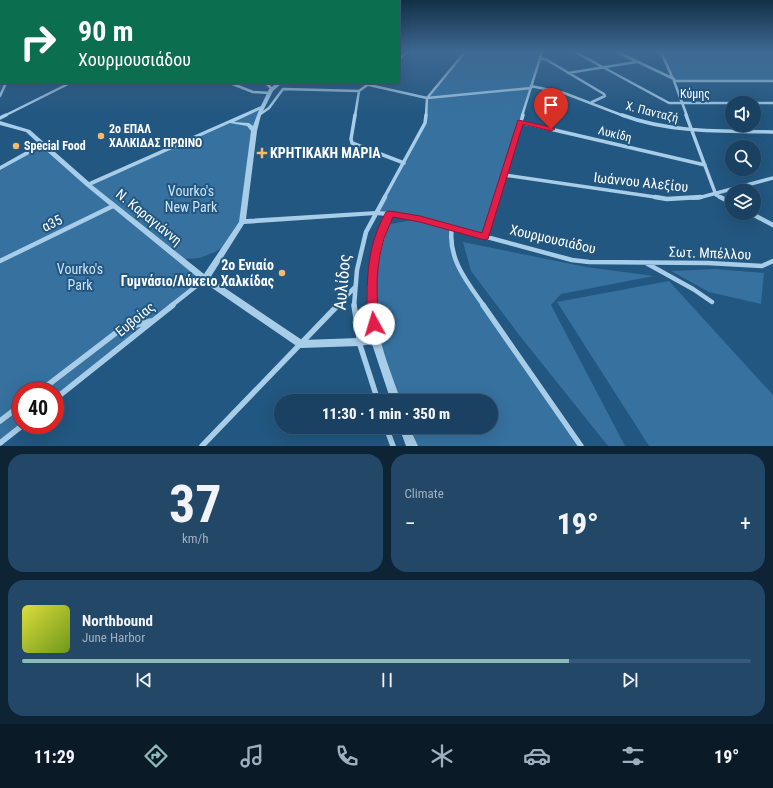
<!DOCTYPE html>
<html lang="en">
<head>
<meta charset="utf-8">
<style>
	body { margin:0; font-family:"Roboto Condensed",sans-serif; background:#234867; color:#f1f3f6; height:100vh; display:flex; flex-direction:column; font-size:15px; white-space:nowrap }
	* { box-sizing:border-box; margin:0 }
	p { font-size:13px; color:#9fafbd }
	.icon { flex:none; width:22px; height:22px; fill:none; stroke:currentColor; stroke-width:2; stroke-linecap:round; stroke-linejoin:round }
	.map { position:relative; height:446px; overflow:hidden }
	.sheet { display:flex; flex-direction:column; gap:8px; padding:8px; background:#0e2435; flex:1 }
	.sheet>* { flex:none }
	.hud { position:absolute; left:0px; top:0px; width:400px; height:84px; box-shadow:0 4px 16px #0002,0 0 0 1px #385a76; background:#0b6e4f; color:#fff; overflow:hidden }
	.tools { position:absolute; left:725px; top:96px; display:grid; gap:8px }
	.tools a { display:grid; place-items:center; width:36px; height:36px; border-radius:50%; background:#1a4161; box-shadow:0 4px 16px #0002,0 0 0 1px #385a76; font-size:20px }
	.speed { position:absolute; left:12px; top:382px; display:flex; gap:8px; font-size:20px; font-weight:700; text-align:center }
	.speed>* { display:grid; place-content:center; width:52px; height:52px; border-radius:50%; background:#1a4161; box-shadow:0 4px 16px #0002,0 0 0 1px #385a76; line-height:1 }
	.speed .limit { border:6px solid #d22; background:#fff; color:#111 }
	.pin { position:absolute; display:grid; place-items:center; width:34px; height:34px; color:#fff; margin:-41px -17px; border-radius:50% 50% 50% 0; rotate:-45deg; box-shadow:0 0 4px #0007 }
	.pin .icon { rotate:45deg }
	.me { position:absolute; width:44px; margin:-22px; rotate:354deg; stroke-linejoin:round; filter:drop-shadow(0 0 3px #0008) }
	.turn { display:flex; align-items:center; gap:14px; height:84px; padding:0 12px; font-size:18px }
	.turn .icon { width:52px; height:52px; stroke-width:2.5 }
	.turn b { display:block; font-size:28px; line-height:34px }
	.big { font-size:30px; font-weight:800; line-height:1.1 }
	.sheet .card { flex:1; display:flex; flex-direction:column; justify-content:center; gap:6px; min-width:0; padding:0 14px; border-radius:16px; background:#234867 }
	.sheet .dial { align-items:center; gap:0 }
	.dial b { font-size:52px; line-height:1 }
	.song { display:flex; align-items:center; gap:12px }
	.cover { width:48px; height:48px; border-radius:6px; background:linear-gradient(135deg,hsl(60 70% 55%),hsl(80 70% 35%)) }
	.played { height:4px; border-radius:2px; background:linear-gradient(90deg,#8bbbb9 75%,#385a76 75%) }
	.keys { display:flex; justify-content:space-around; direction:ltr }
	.heat { display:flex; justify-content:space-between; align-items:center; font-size:22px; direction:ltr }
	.sheet .tiles { flex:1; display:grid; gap:8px; grid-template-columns:1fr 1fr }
	.card:last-child { grid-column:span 2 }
	.trip { position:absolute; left:274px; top:394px; width:224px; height:40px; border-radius:20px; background:#1a4161; box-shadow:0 4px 16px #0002,0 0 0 1px #385a76; font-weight:800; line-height:40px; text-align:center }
	.dock { display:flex; height:64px; justify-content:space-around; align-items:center; background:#0a1a27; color:#9fafbd }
	.dock .icon { width:28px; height:28px }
	.dock .selected { color:#8bbbb9 }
	.dock b { font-size:18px; color:#f1f3f6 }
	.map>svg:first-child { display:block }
	.green { fill:#36719f }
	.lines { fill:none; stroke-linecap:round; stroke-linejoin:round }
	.minor-far3 { stroke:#a8cde8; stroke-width:2.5 }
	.minor-far2 { stroke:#a8cde8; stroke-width:3.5 }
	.minor-far1 { stroke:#a8cde8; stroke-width:4.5 }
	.minor { stroke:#a8cde8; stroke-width:5.5 }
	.tertiary { fill:#a8cde8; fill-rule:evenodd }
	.primary { fill:#ebf4fd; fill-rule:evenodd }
	.route { fill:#e11d48; stroke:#92132f }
	.poi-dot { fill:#f4bb6a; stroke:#225781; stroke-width:1.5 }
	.labels { text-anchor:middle; stroke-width:4; stroke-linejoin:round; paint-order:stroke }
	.far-street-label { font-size:12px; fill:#fff; stroke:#225781 }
	.far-poi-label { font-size:12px; font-weight:bold; fill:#fff; stroke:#225781; text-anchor:start }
	.poi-label { font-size:14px; font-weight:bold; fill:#fff; stroke:#225781; text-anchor:start }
	.street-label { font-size:14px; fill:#fff; stroke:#225781 }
	.park-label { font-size:14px; fill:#cce4f6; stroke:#225781 }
	.near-street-label { font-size:17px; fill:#fff; stroke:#225781 }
</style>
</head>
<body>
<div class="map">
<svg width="773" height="446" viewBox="0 0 773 446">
	<rect width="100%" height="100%" fill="#225781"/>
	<path class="green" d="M465,52H542L485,237L452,228L456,262L581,446H412L404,427H491V401H396L375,339L371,286L385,225L418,219L376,213L425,123L427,98Z
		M661,52H773V81H674Z
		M262,107L259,115L242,222L223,247L215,252L200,258L185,259L179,257L205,279L55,398V391H21V425L0,442V167L43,144L91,184Z
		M463,242L586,267L654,276L561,294L551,305L625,446H608L520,336L471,271Z
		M715,269L764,273L761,304L709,292L671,271Z
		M669,281L773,395V446H649L557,302Z"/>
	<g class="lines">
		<path class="minor-far3" d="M575,52L669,103H732
			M617,52L674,79V81H773
			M661,52L673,79
			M540,58L547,60L604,94L605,96L592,102
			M399,59L407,52
			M568,73L636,62
			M674,81L687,116
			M230,83L253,92L270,93
			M266,83L272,89
			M369,85L427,98L531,88
			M531,86L564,93L624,116
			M0,96L6,83
			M754,103H773
			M259,115L269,108L283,89L359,91
			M4,116L70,83
			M355,116L359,91L370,83
			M426,116L427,98L465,52
			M522,116L542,52"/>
		<path class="minor-far2" d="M355,115L351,139L352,143L404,163
			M622,115C670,133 722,131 773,132
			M686,115L716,195L722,198
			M0,118L6,115
			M520,122L705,165
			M504,175L662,198
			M384,198L425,123L426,115
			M497,198L523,115
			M692,198H698L773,178"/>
		<path class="minor-far1" d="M655,197L667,199L701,197
			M720,197L732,203
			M750,213L773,225
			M390,214L420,219L572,260L589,262L708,263L762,266L773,261
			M452,227C447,258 467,282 484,306
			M485,237L497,197
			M0,261L113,206
			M646,263L693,289L712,302
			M171,306L205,279
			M337,306L354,288
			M354,306L357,270L366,232L385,197"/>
		<path class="minor" d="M354,305L360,345L378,401
			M483,305L581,446
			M40,391L121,329L151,321
			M55,399L173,305
			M0,421L21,405
			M386,427L393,446
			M0,443L23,425
			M202,446L338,305"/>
		<path class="tertiary" d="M277,83H282L273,91L261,115L257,131L246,219L376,211L392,212L393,214C379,249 371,287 377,325C382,351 392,376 401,401H391L372,344L359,346L301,348L298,347L202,281L86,186L42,147L0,170V166L39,144L26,132L0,125V121L30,130L89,182L261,106L269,89ZM259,110L253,126L249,123L234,122ZM230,123L247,126L251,131L239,222L204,274L92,185ZM376,215L386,216C369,254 362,294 371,336L359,338L302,340L210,278L244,224Z
			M399,427H409L418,446H406Z"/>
		<path class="primary" d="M0,63H1V67H0Z"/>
	</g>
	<linearGradient id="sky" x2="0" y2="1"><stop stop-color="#133047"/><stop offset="0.45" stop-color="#3e6992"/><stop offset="1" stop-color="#3e6992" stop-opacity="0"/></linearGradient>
	<rect width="773" height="115" fill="url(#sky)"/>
	<path class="route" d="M518,120L551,127L555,129L551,131L523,124L488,239L485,240L420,222L393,217C389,227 384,236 382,246C375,272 377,298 379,324L378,327L374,329L369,327L368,324C366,284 366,247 386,212L390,211L420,216L482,233Z"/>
	<g class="poi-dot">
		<circle cx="101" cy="136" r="4"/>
		<circle cx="16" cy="146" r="4"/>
		<path d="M260 147h4v4h4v4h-4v4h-4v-4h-4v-4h4z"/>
		<circle cx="282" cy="273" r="4"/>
	</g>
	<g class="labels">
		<g class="far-street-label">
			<text x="695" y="98">Κύμης</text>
			<text transform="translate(652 112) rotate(14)" y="4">Χ. Πανταζή</text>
			<text transform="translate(615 134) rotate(13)" y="4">Λυκίδη</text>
		</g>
		<g class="far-poi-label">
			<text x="109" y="133">2ο ΕΠΑΛ<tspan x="109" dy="14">ΧΑΛΚΙΔΑΣ ΠΡΩΙΝΟ</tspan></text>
			<text x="24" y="150">Special Food</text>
		</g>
		<g class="poi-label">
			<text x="270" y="158">ΚΡΗΤΙΚΑΚΗ ΜΑΡΙΑ</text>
			<text x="274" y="270" text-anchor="end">2ο Ενιαίο<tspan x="274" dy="16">Γυμνάσιο/Λύκειο Χαλκίδας</tspan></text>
		</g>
		<g class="street-label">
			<text transform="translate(641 182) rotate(6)" y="5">Ιωάννου Αλεξίου</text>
			<text transform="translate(149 217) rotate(39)" y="5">Ν. Καραγιάννη</text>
			<text transform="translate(52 223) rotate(-26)" y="5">α35</text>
			<text transform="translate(553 239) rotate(13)" y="5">Χουρμουσιάδου</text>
			<text transform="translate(710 253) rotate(2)" y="5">Σωτ. Μπέλλου</text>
			<text transform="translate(135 319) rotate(-39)" y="5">Ευβοίας</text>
		</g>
		<g class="park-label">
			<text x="191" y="196">Vourko's<tspan x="191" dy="16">New Park</tspan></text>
			<text x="80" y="274">Vourko's<tspan x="80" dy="16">Park</tspan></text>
		</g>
		<g class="near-street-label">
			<text transform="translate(342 282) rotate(-85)" y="6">Αυλίδος</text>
		</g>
	</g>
</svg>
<div class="tools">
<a><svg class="icon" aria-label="sound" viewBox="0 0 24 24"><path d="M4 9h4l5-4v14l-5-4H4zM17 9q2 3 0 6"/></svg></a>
<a><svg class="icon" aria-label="search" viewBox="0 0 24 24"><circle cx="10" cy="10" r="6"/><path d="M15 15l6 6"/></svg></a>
<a><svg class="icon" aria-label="layers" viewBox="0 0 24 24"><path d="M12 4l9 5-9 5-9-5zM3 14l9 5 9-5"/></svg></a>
</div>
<div class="speed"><div class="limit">40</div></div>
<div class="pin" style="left:551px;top:129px;background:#d93025"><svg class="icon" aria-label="arrive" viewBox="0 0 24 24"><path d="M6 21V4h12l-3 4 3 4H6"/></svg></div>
<svg class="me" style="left:374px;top:324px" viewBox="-20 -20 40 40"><circle r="19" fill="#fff"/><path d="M0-13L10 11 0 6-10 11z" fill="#e11d48"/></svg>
<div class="trip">11:30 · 1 min · 350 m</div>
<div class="hud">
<div class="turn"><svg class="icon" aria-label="right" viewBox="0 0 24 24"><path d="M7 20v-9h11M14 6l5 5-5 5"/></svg><div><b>90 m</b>Χουρμουσιάδου</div></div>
</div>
</div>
<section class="sheet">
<div class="tiles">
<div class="card dial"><b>37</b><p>km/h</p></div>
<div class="card"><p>Climate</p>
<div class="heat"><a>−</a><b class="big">19°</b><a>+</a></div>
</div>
<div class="card">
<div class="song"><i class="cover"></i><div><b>Northbound</b><p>June Harbor</p></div></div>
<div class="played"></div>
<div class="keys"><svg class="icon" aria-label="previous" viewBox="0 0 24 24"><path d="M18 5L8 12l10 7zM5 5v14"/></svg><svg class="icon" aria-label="pause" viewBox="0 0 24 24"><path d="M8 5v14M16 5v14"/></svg><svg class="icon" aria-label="next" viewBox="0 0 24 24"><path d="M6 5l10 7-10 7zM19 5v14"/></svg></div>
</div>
</div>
</section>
<nav class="dock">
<b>11:29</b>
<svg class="icon selected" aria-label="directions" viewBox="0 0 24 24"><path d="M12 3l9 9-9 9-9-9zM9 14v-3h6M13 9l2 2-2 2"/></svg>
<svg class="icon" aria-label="music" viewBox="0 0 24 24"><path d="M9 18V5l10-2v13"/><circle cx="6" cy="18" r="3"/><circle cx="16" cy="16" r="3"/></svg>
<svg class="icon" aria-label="phone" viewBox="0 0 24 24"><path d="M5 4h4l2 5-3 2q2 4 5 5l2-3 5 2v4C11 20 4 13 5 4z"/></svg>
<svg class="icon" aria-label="climate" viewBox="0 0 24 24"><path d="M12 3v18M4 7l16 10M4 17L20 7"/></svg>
<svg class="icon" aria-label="car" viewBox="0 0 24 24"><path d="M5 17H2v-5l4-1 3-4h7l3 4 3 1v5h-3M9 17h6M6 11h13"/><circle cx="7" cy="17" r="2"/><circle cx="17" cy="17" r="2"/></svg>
<svg class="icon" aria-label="filters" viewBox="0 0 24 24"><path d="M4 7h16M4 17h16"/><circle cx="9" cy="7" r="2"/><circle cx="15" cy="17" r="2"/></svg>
<b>19°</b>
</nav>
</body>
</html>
